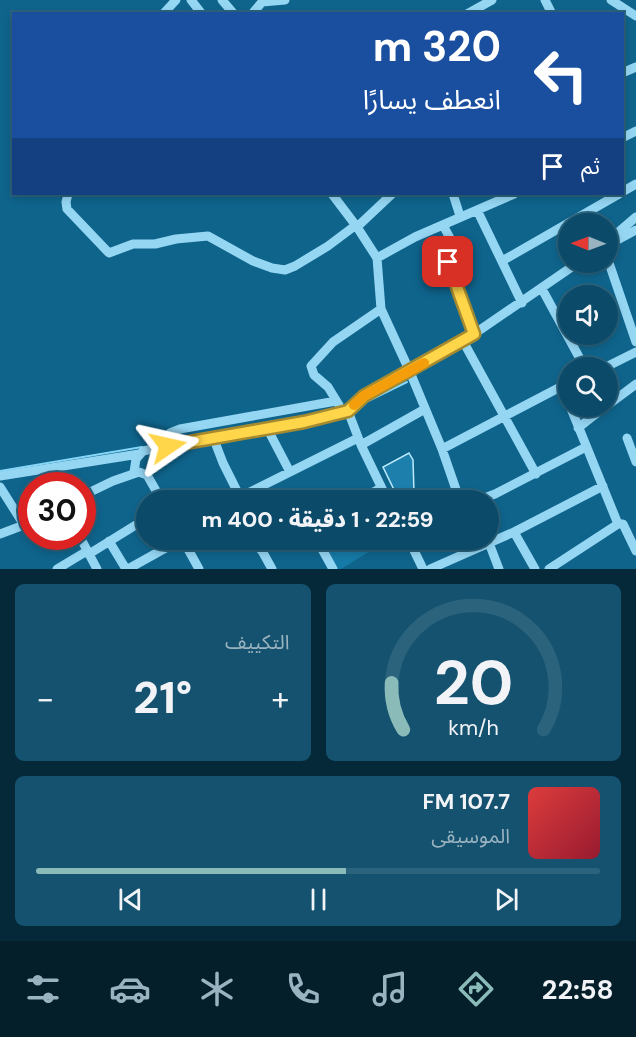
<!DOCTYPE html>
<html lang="ar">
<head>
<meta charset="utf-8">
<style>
	body { margin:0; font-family:"DM Sans","Noto Sans Arabic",sans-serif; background:#14526f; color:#f1f3f6; direction:rtl; height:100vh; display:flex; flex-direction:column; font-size:22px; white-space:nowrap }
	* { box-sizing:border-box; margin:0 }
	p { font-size:20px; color:#9ab3c0 }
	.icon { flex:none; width:33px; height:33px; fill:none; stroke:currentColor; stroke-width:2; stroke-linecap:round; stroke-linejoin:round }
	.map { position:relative; height:569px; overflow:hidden; direction:ltr }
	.panel { display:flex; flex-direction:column; gap:15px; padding:15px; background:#06293a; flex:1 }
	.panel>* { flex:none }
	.hud { position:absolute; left:12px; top:12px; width:612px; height:183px; border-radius:0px; box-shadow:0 3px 9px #0003,0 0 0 2px #2b637d; direction:rtl; background:#1a4fa0; color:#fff; overflow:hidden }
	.needle { width:39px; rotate:271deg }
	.fabs { position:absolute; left:558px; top:213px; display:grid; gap:12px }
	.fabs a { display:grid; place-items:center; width:60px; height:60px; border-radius:50%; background:#0b4b69; box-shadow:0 3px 9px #0003,0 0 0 2px #2b637d; font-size:30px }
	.speed { position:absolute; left:18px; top:472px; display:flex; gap:12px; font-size:30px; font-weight:700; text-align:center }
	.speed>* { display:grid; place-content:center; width:78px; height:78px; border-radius:50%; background:#0b4b69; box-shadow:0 3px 9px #0003,0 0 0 2px #2b637d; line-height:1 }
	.speed .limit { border:9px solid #d22; background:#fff; color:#111 }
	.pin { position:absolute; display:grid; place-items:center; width:51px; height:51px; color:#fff; margin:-26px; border-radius:12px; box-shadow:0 3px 9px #0006 }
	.me { position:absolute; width:66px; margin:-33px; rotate:79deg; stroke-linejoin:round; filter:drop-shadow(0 0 4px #0008) }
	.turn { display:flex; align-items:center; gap:21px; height:126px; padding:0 24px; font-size:27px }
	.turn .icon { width:78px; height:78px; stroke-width:2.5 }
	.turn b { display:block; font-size:42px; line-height:51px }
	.then { display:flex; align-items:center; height:57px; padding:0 24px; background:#0003; gap:12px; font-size:22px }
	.big { font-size:45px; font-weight:800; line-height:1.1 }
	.panel .card { flex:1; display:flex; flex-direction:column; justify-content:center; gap:9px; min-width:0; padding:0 21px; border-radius:9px; background:#14526f }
	.panel .dial { align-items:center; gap:0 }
	.dial svg { height:156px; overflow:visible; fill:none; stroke:#2b637d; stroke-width:7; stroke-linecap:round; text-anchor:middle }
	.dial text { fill:#f1f3f6; stroke:none }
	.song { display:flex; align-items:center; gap:18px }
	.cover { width:72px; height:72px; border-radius:9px; background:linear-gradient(135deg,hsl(0 70% 55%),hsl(350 70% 35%)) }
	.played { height:6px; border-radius:3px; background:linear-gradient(90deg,#8bbbb9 55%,#2b637d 55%) }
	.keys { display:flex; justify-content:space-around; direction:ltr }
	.heat { display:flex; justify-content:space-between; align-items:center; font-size:33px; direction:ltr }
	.panel .tiles { flex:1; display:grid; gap:15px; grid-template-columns:1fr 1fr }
	.card:last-child { grid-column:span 2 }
	.trip { position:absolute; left:136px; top:490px; width:363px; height:60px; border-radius:30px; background:#0b4b69; box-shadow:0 3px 9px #0003,0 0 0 2px #2b637d; font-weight:800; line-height:60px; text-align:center; direction:rtl }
	.menu { display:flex; height:96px; justify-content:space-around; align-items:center; background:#041e2a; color:#9ab3c0 }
	.menu .icon { width:42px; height:42px }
	.menu .active { color:#8bbbb9 }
	.menu b { font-size:27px; color:#f1f3f6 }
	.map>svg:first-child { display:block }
	.pitch { fill:#167aa7 }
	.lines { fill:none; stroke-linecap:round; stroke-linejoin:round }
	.stream { stroke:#86d6f7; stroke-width:2 }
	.building { fill:#1c7fac; stroke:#bceafe; stroke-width:1.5 }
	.minor { stroke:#95d6f3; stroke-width:9 }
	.route-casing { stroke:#a68a30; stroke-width:15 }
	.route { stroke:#ffd54a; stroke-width:10 }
	.slow { stroke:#f59e0b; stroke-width:10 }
</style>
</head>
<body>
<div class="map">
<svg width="636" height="569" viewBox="0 0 636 569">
	<rect width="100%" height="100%" fill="#0f648c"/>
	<path class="pitch" d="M319,540H388L341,569H335Z"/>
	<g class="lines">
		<path class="stream" d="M360,405L407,382
			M0,471L142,447"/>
	</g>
	<path class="building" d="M409,453L413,460L414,493L399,500L383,467Z"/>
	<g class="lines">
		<path class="minor" d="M191,0L202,14
			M222,0L234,14
			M545,0L552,14
			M611,0L636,16
			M164,13L176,0
			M252,14L262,2L285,0
			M467,14L492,0
			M622,73L636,67
			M622,138L636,131
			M622,192L636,184
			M68,194L66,202L67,209L109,253L133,244H155L176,239L208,236L253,261L272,268L285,270L295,266L328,246L356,225
			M332,194L357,227L377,258L381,309L410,372L442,449L460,501
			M453,194L460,216
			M477,210L522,303
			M443,225L458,253V255L450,260L448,264L474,334
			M357,227L392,194
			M608,241L636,217
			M608,245L636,230
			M377,258L415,237L514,194
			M608,260L636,342
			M502,261L619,194
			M542,289L585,368
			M463,341L536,474
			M604,368L636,352
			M562,386L568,404
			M339,405L328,387L314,375L311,366L333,342L381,309
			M608,405L636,384
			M570,406L618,524H623L636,551
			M348,411L364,396L410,372L474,334L579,262
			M267,428L290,472
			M578,428L606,406
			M213,437L223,463L240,497
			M627,438L636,462
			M168,445L170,433L180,429L336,401
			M361,445L425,409
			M442,449L568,383
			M134,472L136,459L143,451L202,439L304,422L348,411L361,445L388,501
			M0,476L139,454
			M0,487L24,525
			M82,496L113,481L139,472L147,475L162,501
			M232,501L358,438
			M357,501L381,488
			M476,501L495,494L586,447
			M514,532L535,569
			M0,534L32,522
			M80,537L97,569
			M183,540L199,569
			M256,540L272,569
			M317,540L333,569
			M409,540L423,569
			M109,541L126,569
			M489,543L499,569
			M261,550L282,540
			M89,554L147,518
			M57,569L87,551
			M128,569L180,540
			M430,569L514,532L603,486
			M549,569L618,524"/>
	</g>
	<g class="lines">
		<g class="route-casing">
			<path id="route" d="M168,446L304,422L348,411L364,396L474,334L448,262"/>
		</g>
		<use href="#route" class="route"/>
		<path class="slow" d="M354,405L364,396L424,363"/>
	</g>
</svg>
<div class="fabs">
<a><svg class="needle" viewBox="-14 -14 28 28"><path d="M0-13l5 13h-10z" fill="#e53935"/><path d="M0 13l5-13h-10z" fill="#9ab3c0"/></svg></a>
<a><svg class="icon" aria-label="sound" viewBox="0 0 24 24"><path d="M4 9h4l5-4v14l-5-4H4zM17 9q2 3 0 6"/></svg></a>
<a><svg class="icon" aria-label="search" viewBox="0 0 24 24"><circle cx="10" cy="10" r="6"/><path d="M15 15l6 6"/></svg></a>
</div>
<div class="speed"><div class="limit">30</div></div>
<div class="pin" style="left:448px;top:262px;background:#d93025"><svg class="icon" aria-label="arrive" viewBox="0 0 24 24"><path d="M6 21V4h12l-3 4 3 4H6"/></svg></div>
<svg class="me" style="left:168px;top:446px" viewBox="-20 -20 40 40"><path d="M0-17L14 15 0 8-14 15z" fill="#ffd54a" stroke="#fff" stroke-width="4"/></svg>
<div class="trip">22:59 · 1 دقيقة · 400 m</div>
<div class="hud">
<div class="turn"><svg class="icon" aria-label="left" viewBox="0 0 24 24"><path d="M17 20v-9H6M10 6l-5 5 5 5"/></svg><div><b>320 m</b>انعطف يسارًا</div></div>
<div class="then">ثم<svg class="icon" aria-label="arrive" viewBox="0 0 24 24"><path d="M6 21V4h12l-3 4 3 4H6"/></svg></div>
</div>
</div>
<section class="panel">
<div class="tiles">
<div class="card dial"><svg viewBox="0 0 100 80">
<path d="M14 69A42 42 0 1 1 86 69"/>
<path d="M14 69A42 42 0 0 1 8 45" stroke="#8bbbb9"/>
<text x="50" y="56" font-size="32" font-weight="700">20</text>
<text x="50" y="72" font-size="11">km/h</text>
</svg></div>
<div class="card"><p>التكييف</p>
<div class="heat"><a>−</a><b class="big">21°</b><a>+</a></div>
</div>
<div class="card">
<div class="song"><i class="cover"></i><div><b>107.7 FM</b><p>الموسيقى</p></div></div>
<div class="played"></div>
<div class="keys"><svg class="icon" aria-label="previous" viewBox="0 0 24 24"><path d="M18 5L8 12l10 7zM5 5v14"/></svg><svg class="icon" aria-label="pause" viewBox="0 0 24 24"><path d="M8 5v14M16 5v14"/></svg><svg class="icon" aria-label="next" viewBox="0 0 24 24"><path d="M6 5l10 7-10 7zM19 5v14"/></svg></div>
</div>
</div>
</section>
<nav class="menu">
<b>22:58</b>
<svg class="icon active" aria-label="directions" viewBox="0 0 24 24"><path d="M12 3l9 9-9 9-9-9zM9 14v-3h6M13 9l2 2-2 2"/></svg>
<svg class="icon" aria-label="music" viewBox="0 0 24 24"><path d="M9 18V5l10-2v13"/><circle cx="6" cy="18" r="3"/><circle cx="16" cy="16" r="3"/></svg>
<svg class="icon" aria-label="phone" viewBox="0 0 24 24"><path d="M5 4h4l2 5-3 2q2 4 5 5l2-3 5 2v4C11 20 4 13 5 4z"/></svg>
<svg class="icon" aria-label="climate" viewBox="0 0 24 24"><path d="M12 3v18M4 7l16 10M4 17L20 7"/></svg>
<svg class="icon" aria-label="car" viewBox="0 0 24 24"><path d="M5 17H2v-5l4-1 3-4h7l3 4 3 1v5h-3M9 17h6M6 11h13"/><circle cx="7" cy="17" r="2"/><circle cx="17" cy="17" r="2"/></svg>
<svg class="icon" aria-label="filters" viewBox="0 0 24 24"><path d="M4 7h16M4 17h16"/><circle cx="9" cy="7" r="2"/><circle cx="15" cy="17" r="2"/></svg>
</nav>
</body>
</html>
